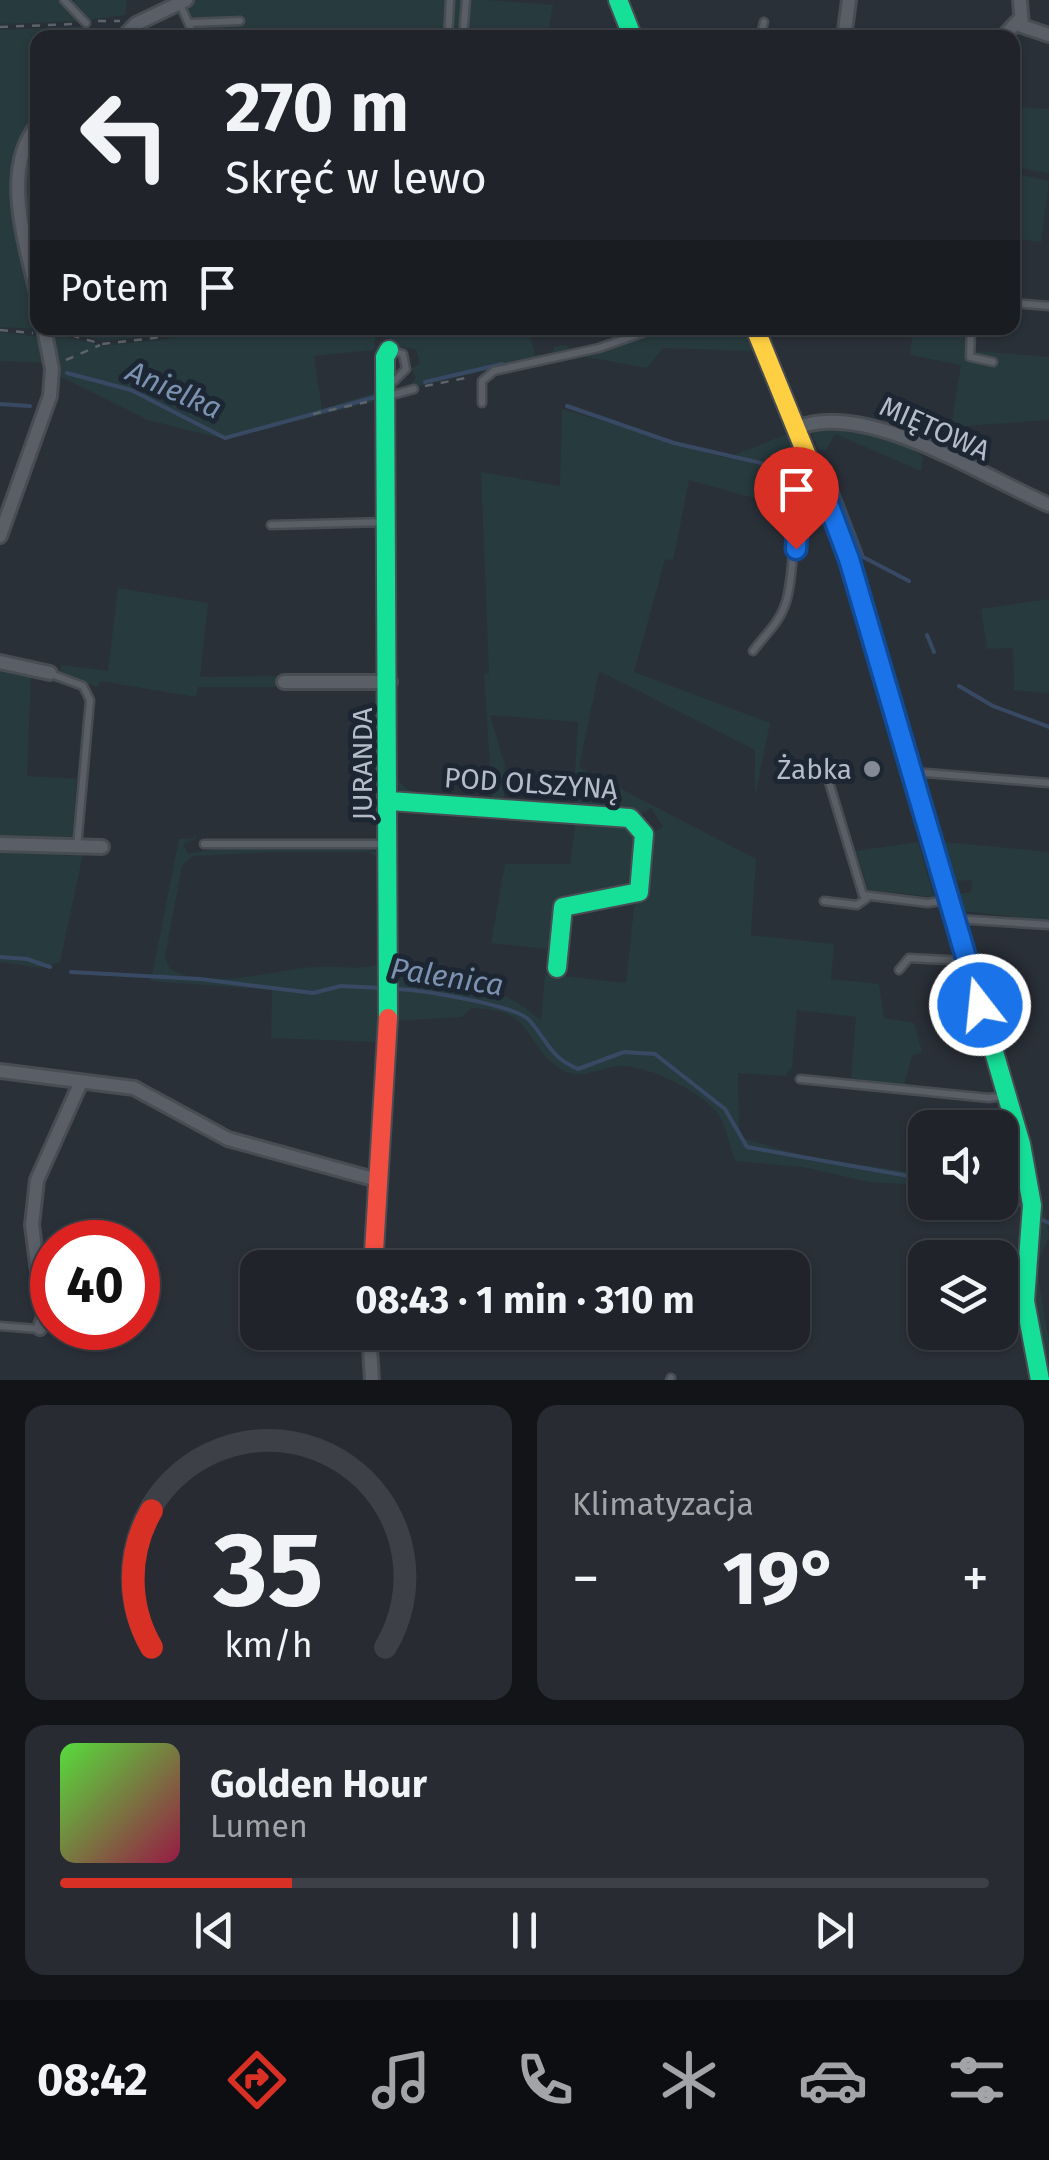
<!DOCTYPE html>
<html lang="pl">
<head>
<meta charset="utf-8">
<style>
	body { margin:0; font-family:"Fira Sans",sans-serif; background:#282c32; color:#f1f3f6; height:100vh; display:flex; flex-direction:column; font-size:38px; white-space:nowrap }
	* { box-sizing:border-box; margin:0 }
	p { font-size:32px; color:#a2a4a8 }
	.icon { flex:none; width:55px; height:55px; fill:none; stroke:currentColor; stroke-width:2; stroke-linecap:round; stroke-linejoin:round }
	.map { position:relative; height:1380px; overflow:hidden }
	.details { display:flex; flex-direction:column; gap:25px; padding:25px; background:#121417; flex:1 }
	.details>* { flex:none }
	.banner { position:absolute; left:30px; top:30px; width:990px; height:305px; border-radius:20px; box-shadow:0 2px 8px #0004,0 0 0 2px #3d4147; background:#20242a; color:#f1f3f6; overflow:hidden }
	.fabs { position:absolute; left:908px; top:1110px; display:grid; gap:20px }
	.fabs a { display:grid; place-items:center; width:110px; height:110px; border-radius:20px; background:#20242a; box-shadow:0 2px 8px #0004,0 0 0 2px #3d4147; font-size:50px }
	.speed { position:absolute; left:30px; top:1220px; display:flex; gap:20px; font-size:50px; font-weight:700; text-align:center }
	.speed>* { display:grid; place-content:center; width:130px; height:130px; border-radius:50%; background:#20242a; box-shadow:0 2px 8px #0004,0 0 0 2px #3d4147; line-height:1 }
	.speed .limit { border:15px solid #d22; background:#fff; color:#111 }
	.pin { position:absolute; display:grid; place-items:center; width:85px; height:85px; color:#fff; margin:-102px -42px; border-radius:50% 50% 50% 0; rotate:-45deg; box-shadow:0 0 10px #0007 }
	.pin .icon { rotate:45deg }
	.me { position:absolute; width:110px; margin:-55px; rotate:344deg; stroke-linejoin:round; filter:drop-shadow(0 0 8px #0008) }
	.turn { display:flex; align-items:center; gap:35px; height:210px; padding:0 30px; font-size:45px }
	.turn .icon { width:130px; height:130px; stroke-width:2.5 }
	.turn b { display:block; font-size:70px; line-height:85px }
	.then { display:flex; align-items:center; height:95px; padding:0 30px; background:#0003; gap:20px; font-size:38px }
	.big { font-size:75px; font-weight:700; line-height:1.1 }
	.details .tile { flex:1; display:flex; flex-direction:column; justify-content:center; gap:15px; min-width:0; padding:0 35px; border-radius:20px; background:#282c32 }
	.details .dial { align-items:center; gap:0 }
	.dial svg { height:260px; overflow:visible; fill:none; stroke:#3d4147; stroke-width:7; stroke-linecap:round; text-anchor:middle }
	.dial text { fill:#f1f3f6; stroke:none }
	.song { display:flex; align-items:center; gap:30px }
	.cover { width:120px; height:120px; border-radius:15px; background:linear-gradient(135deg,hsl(110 70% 55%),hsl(340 70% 35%)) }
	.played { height:10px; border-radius:5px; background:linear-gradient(90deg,#d93025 25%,#3d4147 25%) }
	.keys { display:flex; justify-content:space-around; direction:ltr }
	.heat { display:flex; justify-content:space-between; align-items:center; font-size:55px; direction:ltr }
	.details .tiles { flex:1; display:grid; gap:25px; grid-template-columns:1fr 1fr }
	.tile:last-child { grid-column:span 2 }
	.trip { position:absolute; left:240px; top:1250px; width:570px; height:100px; border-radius:20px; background:#20242a; box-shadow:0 2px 8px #0004,0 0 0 2px #3d4147; font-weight:700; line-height:100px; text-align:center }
	.tabs { display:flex; height:160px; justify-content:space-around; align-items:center; background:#0d0e11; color:#a2a4a8 }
	.tabs .icon { width:70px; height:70px }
	.tabs .selected { color:#d93025 }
	.tabs b { font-size:45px; color:#f1f3f6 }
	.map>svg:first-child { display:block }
	.green { fill:#273a3e; fill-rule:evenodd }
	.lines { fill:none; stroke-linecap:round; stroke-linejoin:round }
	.stream { stroke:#384963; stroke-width:4 }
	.lane-casing { stroke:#484c53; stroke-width:11 }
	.street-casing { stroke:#484c53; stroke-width:18 }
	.fast-casing { stroke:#484c53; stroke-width:22 }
	.slow-casing { stroke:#484c53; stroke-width:22 }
	.jam-casing { stroke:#484c53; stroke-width:22 }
	.path { stroke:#5d636a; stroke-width:2.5; stroke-dasharray:8 8; stroke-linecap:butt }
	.lane { stroke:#5a5e66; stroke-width:6 }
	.street { stroke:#5a5e66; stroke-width:12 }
	.fast { stroke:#16e098; stroke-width:18 }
	.slow { stroke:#ffcf43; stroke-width:18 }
	.jam { stroke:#f24e42; stroke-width:18 }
	.route-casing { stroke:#114b97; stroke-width:25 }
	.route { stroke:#1a73e8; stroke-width:18 }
	.poi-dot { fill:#848b96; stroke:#1d2633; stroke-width:4 }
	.labels { text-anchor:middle; stroke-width:10; stroke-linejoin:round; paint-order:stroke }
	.street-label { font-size:28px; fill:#b4bcc9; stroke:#1d2633 }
	.poi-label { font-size:28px; fill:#b4bcc9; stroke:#1d2633; text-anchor:end }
	.water-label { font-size:30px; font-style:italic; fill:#7c92b1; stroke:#1d2633 }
</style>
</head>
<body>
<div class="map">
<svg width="1049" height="1380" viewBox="0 0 1049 1380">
	<rect width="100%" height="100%" fill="#2a3038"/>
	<path class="green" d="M0,0H58L81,21L0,24Z
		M75,0H127L125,15L87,20L69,3Z
		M193,0H488L553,5L547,38L198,37L196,27L214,26V19L194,20L187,8Z
		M85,26L94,37L38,38L37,121L18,142L9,176L37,329L0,327V30Z
		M1013,107L1049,109V173L1013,167Z
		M37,131V278C25,225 3,178 37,131Z
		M1013,173L1049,181L1041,242L1013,238Z
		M49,328H175L167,334L104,341Z
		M182,328H376L374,350L314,356L322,409L380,391V400L224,439L148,420L61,377L50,333L104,346L167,339Z
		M388,328H528L535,355L552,353L554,347L566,345L572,350L414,387L410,385L416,378L411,369L420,363L416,349L390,345Z
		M665,328L745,333L753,351L663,348L647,368L586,357L493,375L610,348Z
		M913,328H977L976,351L1049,357V420L951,427L961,365L910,355Z
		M0,332L39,337L45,363L0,361Z
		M562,409L726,458L788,434L804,468L794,509L689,480L673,561L665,559L634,672L770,723L755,796V750L599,671L579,767L756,859L751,935L834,944L831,979L879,984L884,1018L914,1023L922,1052L912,1056L904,1086L851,1078L856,1017L797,1010L792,1067L785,1076L738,1073L739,1137L807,1157L925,1174V1185L869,1182L803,1167L735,1161C730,1147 727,1130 720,1117C706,1093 648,1065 620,1066C600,1067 580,1082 561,1069C520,1043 538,1009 471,1008L462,1017L393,1021L394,969C427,996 461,989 500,995C514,998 530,1012 541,1020L545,974L626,983L635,898L646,894L651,834L663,827L651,808L639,815L573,806L578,722L490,715L505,766L504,799C476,805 426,807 400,793L394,771C407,807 459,802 492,798L484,674L489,673L481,472L560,486Z
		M852,426L899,441L923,457L921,471L835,434L826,450H819L812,435L817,428Z
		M118,588L208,603L200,677L282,676L283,687H198L196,697L100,681L97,687L60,674L61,665L108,671Z
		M1049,599V693L1014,690L1013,648L987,649L981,609Z
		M0,668L31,676L27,776L78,779L84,697L77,689L51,682C62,681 77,685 84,695L72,836L64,843L0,841Z
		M576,819L634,827L640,836L636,884L567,900L554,941L546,949L491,943L505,864H570Z
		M196,833L195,839L183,844L188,854C220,845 359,838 384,856L383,1038L376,1042L271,1038L272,990L151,981L179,839H192ZM280,852H369L379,858L381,883L376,895L382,915V963C362,971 341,966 319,967C272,968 216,993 170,969L165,957L182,865L194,856Z
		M918,842L934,897L868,890L856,851Z
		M944,842L1049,852V921L964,911L959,894L971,892L972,880L956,881Z
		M0,848L61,852L65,856L83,854L60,962L41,968L0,962Z
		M1044,1208L1049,1236L1040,1257L1039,1282L1049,1341V1380L1032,1309Z"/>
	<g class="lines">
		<path class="stream" d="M67,373L131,390L225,438L379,396
			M425,382L502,364
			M0,404L30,406
			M567,406L674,443L791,470
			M830,471L863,557L909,581
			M927,635L934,652
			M959,686L993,706L1049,727
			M0,957L27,959L50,967
			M71,972L200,979L313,993L341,986L382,988
			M397,989C420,990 518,1005 530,1021C548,1042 550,1057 578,1069L624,1052L655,1054L725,1109L747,1147L925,1179
			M1000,1196L1020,1205
			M1042,1220L1049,1223"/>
		<g class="lane-casing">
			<path id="lane" d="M64,0L86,23
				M180,4L195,38
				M191,23L240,21
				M448,38L450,0
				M463,38L466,0
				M760,38L764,22
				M1012,303L1049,306
				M726,328H747
				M971,328L970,357L993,362
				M389,386L406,369L403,354L390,350
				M389,396L414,389
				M482,403V381L494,371L599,348L656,328
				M271,525L386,522
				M753,651C764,636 779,623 785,605C797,574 790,490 811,474
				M51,674L83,686L90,700L77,847
				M914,772L1049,783
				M829,782L863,895L928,903L948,900
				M204,844H388
				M824,901L857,905L867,898
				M956,919L1049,925
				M899,970L909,958L966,961
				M800,1079L989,1098L1006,1096
				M0,1326L38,1329
				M670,1380L671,1378"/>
		</g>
		<g class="street-casing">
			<path id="street" d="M1020,0L1022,26L1049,35
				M122,38L136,24L186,0
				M844,38L849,0
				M1002,38L1019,20
				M38,125C0,168 26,244 38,297
				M797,428C865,399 984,477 1049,505
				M0,536L50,396L52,369L44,328
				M0,662L50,673
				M284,682H390
				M0,844L102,847
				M0,1071L134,1088L228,1139L377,1180
				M40,1328L44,1317L32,1225L37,1180L81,1082
				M369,1332L372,1380"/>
		</g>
		<g class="fast-casing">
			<path id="fast" d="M618,0L633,38
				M865,612L1021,1144L1032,1205L1025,1301L1040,1380
				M390,801L630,818L644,834L639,892L563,907L557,968
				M388,1018L385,357L389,350"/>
		</g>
		<g class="slow-casing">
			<path id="slow" d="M755,328L849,559L865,612"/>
		</g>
		<g class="jam-casing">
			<path id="jam" d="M373,1268L388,1018"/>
		</g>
		<path class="path" d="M98,21H120
			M0,27L74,24
			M0,330L33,333
			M56,331L102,344L163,337L179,328
			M66,360L100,345
			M425,386L471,377
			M313,414L367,402"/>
		<use href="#lane" class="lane"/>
		<use href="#street" class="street"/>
		<use href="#fast" class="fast"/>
		<use href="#slow" class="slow"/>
		<use href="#jam" class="jam"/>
	</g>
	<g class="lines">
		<g class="route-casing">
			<path id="route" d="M796,549L800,488L816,471L849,559L980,1005"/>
		</g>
		<use href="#route" class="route"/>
	</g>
	<circle class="poi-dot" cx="872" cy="769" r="10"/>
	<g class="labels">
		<g class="street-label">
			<text transform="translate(935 428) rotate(24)" y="10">MIĘTOWA</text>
			<text transform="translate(362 764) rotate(-90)" y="10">JURANDA</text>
			<text transform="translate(531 783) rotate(4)" y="10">POD OLSZYNĄ</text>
		</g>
		<g class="poi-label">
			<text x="852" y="779">Żabka</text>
		</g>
		<g class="water-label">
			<text transform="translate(174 390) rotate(24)" y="10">Anielka</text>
			<text transform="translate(447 977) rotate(9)" y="10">Palenica</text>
		</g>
	</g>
</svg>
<div class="fabs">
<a><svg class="icon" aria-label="sound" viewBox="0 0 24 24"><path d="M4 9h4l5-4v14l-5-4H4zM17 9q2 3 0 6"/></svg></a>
<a><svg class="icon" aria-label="layers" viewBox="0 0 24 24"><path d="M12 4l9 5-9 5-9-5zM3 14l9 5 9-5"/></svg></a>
</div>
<div class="speed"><div class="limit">40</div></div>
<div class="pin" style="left:796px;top:549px;background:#d93025"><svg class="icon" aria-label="arrive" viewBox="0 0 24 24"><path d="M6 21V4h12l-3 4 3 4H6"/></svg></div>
<svg class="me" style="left:980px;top:1005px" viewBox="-20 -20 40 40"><circle r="17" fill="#1a73e8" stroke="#fff" stroke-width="3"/><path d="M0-11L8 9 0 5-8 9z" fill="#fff"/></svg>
<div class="trip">08:43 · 1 min · 310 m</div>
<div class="banner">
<div class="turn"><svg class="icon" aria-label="left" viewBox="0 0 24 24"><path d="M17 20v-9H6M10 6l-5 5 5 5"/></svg><div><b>270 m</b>Skręć w lewo</div></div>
<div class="then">Potem<svg class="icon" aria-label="arrive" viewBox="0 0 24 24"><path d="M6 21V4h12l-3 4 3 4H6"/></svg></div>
</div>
</div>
<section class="details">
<div class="tiles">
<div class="tile dial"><svg viewBox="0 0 100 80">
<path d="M14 69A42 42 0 1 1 86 69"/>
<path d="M14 69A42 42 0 0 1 14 27" stroke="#d93025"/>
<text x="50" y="56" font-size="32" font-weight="700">35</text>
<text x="50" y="72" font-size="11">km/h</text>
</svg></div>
<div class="tile"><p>Klimatyzacja</p>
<div class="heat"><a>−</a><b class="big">19°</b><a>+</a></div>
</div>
<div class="tile">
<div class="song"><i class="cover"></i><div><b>Golden Hour</b><p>Lumen</p></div></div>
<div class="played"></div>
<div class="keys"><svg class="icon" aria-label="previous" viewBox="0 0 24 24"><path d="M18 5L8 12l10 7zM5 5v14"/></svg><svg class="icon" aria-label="pause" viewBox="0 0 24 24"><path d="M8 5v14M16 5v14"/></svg><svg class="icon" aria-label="next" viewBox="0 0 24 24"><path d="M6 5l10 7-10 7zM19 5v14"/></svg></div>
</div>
</div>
</section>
<nav class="tabs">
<b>08:42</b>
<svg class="icon selected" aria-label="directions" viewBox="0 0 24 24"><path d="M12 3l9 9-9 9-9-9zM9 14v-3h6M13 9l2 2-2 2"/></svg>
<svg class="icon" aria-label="music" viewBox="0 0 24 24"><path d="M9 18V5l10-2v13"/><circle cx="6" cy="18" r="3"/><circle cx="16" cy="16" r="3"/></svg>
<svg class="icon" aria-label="phone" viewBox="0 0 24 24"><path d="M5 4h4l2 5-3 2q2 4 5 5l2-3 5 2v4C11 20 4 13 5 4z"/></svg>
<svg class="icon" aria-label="climate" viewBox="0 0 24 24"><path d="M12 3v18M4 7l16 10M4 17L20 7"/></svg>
<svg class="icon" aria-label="car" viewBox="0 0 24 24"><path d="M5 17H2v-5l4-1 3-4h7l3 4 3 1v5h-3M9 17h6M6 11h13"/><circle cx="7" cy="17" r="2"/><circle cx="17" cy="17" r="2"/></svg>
<svg class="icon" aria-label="filters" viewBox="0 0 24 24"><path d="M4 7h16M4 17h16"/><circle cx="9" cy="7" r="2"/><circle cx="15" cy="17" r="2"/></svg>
</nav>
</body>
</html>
